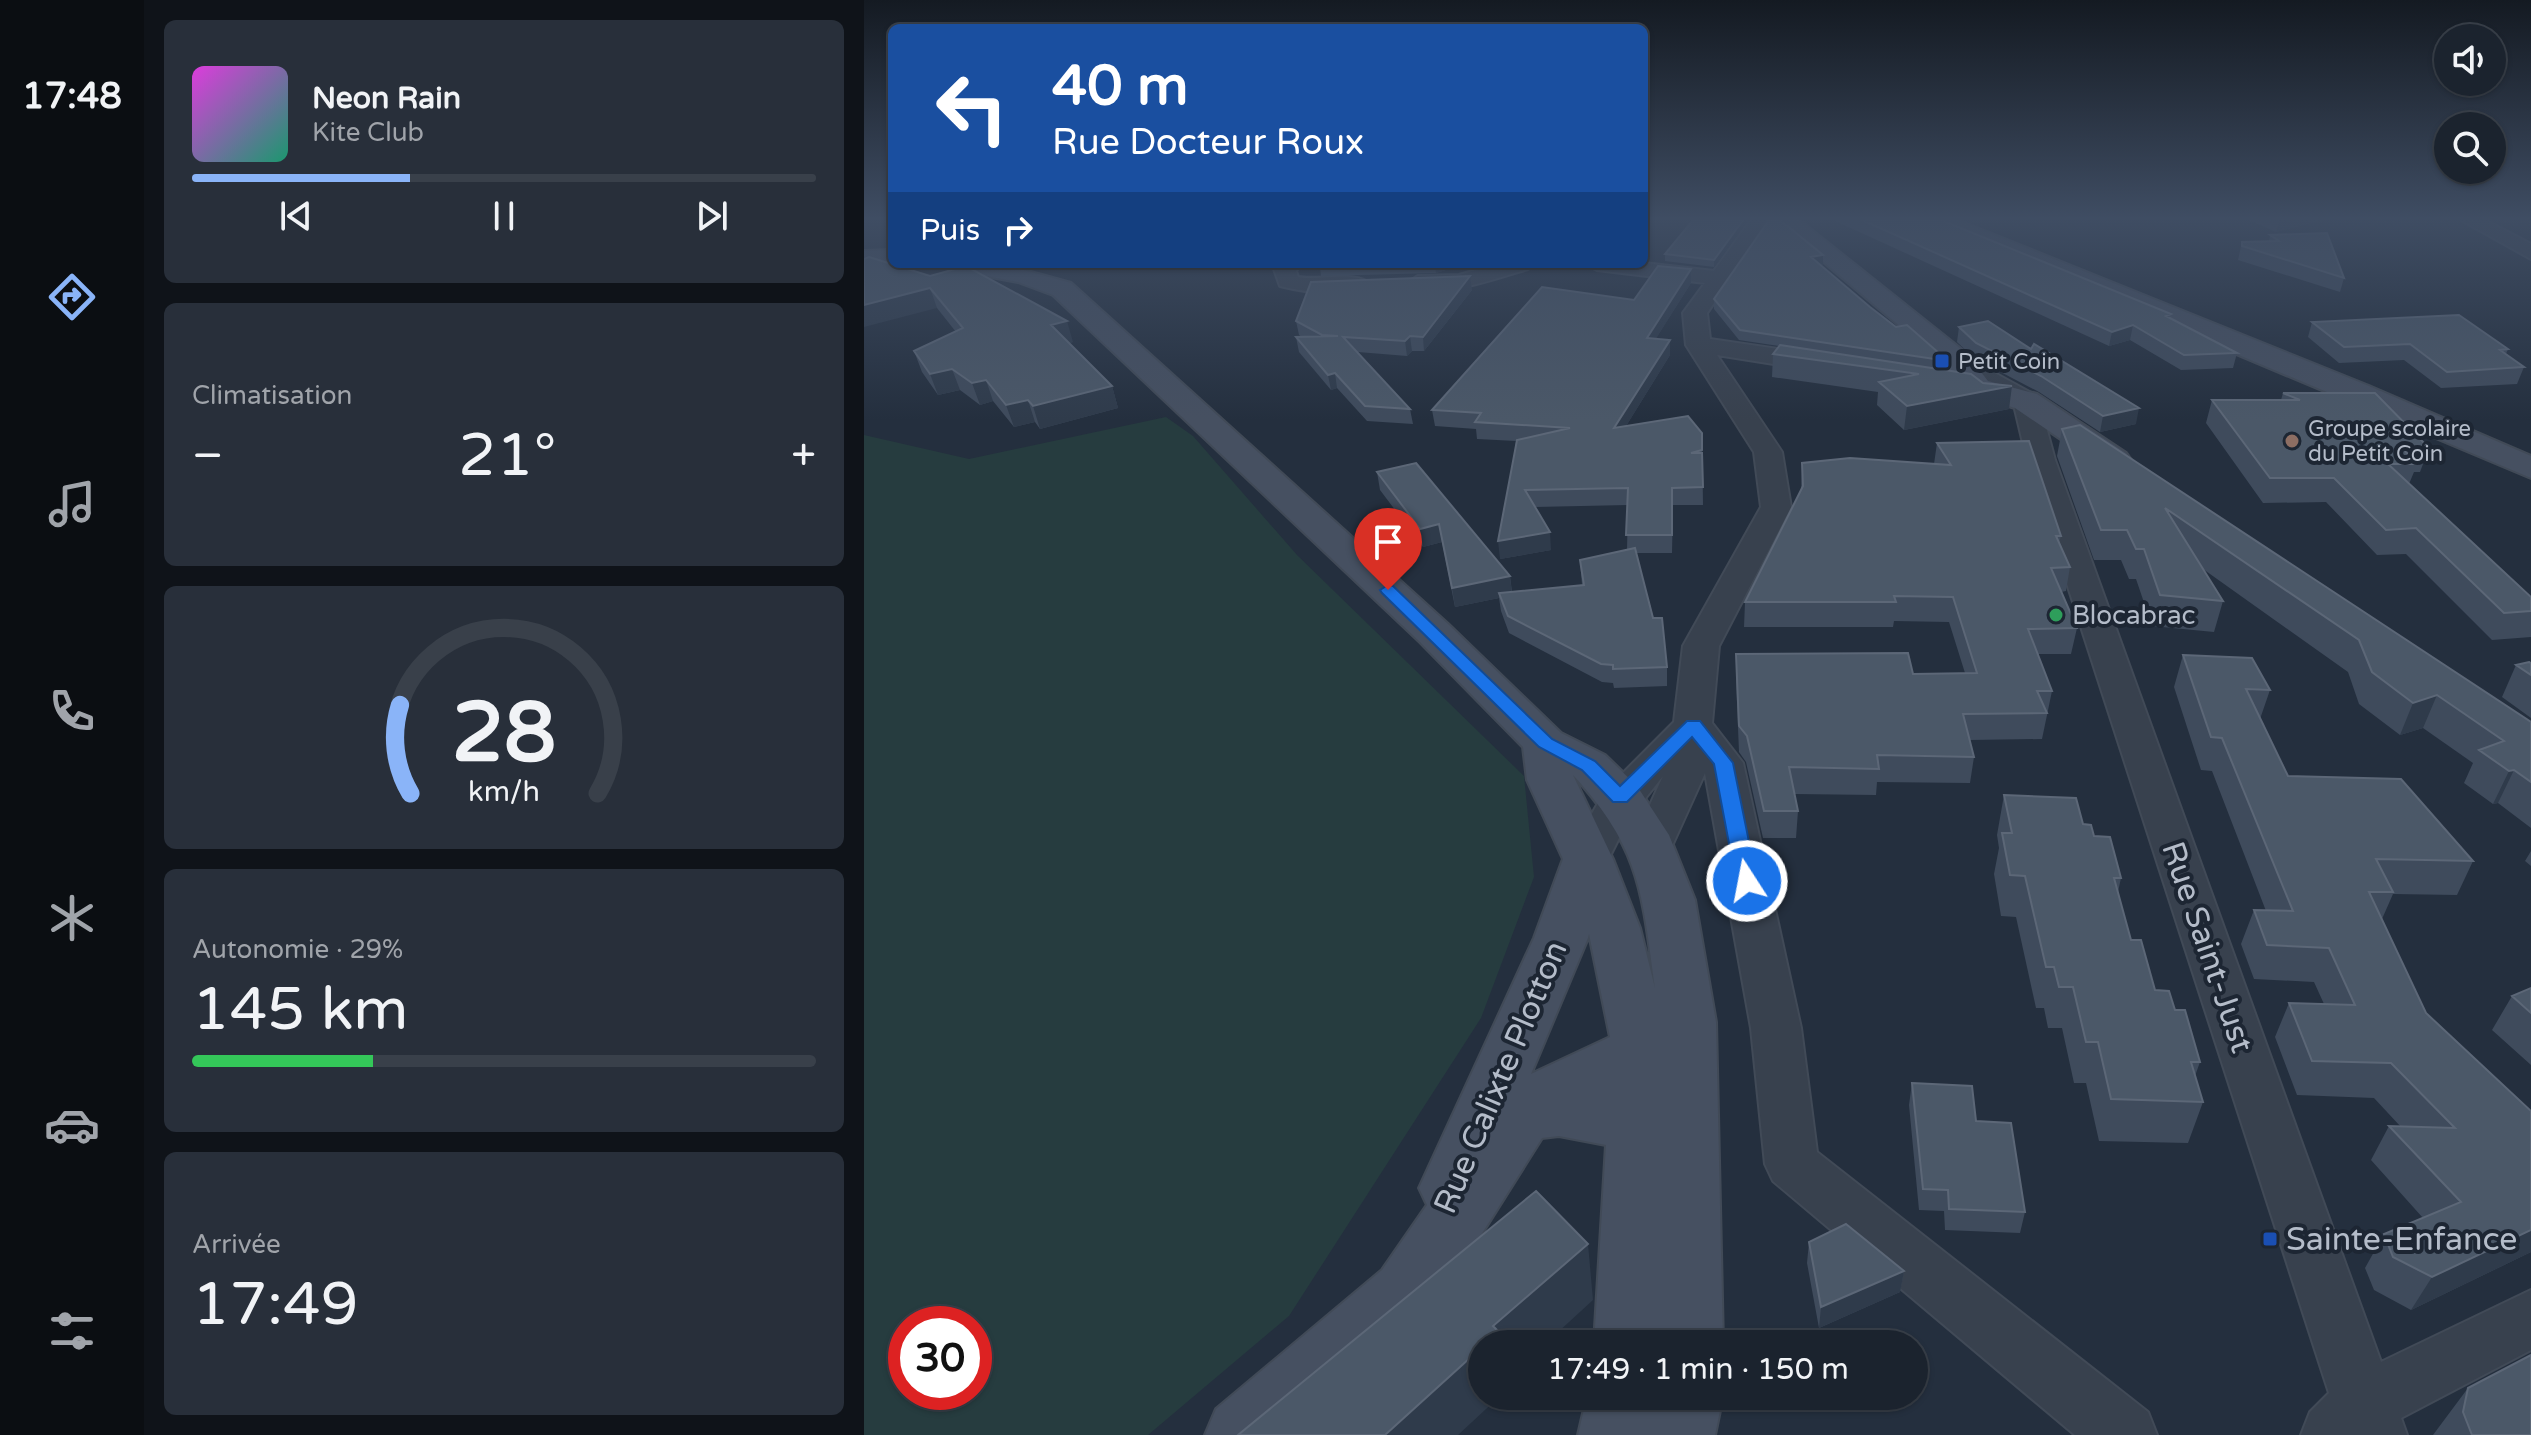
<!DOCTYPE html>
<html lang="fr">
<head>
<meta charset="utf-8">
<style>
	body { margin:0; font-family:"Varela Round",sans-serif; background:#282f3a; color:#f1f3f6; height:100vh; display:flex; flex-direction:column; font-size:30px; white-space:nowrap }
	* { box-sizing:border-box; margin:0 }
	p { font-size:26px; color:#a0a4aa }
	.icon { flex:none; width:44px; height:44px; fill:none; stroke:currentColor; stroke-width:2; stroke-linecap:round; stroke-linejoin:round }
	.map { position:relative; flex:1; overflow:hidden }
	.panel { display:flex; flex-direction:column; gap:20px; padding:20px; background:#0f1319; width:720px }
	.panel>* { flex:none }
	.hud { position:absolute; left:24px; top:24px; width:760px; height:244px; border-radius:12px; box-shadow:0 2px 6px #0004,0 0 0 2px #39404a; background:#1a4fa0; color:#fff; overflow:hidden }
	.buttons { position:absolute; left:1570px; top:24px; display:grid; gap:16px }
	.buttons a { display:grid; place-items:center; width:72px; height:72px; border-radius:50%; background:#1b232e; box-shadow:0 2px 6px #0004,0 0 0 2px #39404a; font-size:40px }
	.speed { position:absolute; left:24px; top:1306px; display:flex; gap:16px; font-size:40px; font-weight:700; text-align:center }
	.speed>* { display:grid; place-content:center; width:104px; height:104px; border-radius:50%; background:#1b232e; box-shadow:0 2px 6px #0004,0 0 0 2px #39404a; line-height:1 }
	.speed .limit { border:12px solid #d22; background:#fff; color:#111 }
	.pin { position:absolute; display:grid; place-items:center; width:68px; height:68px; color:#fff; margin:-82px -34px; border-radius:50% 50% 50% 0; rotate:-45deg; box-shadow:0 0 8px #0007 }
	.pin .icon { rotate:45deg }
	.me { position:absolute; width:88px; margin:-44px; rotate:349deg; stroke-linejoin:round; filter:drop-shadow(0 0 6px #0008) }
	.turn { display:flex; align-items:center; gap:28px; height:168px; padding:0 32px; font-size:36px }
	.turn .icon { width:104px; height:104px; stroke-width:2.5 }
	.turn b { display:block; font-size:56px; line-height:68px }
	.then { display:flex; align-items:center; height:76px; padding:0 32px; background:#0003; gap:16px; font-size:30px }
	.big { font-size:60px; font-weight:600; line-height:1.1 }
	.panel .card { flex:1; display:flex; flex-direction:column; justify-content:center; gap:12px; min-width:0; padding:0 28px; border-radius:12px; background:#282f3a }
	.panel .dial { align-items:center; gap:0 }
	.dial svg { height:208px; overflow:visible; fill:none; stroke:#39404a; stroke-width:7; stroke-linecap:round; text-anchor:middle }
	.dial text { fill:#f1f3f6; stroke:none }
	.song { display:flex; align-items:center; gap:24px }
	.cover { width:96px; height:96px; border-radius:12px; background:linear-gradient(135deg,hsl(300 70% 55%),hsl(160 70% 35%)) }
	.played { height:8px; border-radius:4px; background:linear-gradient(90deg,#8ab4f8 35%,#39404a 35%) }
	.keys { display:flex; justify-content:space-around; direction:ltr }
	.heat { display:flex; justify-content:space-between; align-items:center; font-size:44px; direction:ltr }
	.charge { height:12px; border-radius:6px; background:linear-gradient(90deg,#34c759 29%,#39404a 0) }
	.trip { position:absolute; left:604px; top:1330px; width:460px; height:80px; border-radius:40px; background:#1b232e; box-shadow:0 2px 6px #0004,0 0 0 2px #39404a; font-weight:600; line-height:80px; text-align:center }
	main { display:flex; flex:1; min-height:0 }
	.menu { display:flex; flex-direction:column; width:144px; justify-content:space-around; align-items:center; background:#0b0e12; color:#a0a4aa }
	.menu .icon { width:56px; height:56px }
	.menu .current { color:#8ab4f8 }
	.menu b { font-size:36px; color:#f1f3f6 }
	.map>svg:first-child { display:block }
	.green { fill:#263c3f; fill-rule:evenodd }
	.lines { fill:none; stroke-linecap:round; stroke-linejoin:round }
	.street-casing { stroke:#414a57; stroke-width:4 }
	.secondary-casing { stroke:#414a57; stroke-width:4 }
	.street { fill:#38414e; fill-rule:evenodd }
	.secondary { fill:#465061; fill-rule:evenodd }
	.wall { fill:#3f4b5c }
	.shaded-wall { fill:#2f3b4b }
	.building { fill:#4b5868; stroke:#5c6777; stroke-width:2 }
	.route { fill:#1a73e8; stroke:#114b97; stroke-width:2 }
	.transit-dot { fill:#1a4fb4; stroke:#1d2633; stroke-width:3 }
	.education-dot { fill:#8d6e63; stroke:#1d2633; stroke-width:3 }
	.leisure-dot { fill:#2e9e5b; stroke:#1d2633; stroke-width:3 }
	.labels { text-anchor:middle; stroke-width:8; stroke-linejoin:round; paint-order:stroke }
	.far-poi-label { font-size:22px; fill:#b4bcc9; stroke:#1d2633; text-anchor:start }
	.poi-label { font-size:26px; fill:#b4bcc9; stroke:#1d2633; text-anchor:start }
	.near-street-label { font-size:32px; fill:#b4bcc9; stroke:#1d2633 }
	.near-poi-label { font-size:32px; fill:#b4bcc9; stroke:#1d2633; text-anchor:start }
</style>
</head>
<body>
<main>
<nav class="menu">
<b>17:48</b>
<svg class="icon current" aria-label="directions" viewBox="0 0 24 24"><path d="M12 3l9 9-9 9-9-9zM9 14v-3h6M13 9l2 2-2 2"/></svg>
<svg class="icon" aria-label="music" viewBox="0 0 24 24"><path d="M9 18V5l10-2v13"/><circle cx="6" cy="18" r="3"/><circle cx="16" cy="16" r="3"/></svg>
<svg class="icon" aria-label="phone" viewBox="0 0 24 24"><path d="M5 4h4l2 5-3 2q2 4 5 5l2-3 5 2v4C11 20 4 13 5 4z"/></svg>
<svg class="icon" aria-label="climate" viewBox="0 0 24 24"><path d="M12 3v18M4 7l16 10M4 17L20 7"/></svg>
<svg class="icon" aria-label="car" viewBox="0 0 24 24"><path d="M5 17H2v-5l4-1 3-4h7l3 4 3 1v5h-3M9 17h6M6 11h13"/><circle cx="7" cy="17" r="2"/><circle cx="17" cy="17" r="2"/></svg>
<svg class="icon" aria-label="filters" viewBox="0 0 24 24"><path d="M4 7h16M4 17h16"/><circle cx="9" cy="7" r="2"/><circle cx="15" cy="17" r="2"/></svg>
</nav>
<section class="panel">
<div class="card">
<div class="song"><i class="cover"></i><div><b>Neon Rain</b><p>Kite Club</p></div></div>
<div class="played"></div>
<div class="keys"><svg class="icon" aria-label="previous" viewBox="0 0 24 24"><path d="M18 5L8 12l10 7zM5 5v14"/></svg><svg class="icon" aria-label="pause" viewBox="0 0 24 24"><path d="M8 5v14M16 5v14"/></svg><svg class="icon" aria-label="next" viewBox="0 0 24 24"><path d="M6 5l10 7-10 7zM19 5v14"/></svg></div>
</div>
<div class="card"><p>Climatisation</p>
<div class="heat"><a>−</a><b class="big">21°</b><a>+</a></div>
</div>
<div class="card dial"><svg viewBox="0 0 100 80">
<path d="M14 69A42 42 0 1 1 86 69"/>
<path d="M14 69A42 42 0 0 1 10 35" stroke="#8ab4f8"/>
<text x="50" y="56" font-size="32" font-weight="700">28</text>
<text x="50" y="72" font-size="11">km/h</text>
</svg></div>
<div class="card"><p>Autonomie · 29%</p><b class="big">145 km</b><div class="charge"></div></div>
<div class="card"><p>Arrivée</p><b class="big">17:49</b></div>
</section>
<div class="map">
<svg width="1667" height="1435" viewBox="0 0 1667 1435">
	<rect width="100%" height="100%" fill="#242f3e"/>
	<path class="green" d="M302,417L329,436L433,555L660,776L670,877L617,1018L425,1316L284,1435H0V435L105,459ZM42,1324H110V1392H42Z"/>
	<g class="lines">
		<g class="street-casing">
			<path id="street" d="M887,220H907L843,313L846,339L961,356L974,364L961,372L853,355L918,452L927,507L855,646L848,723L879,763L937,1028L953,1152L1284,1412L1293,1435H1211L909,1181L901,1164L887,1028L841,773L803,857L788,862L773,857L767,847L799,776L764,820L739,870L724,874L709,870L702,859L741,791L810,722L819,646L897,507L890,452L822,345L819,313L841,283L733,270L722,264L780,263L850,271Z
				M1597,220H1621L1667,244V259Z
				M413,264H438L432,271L434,277C454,281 494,270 507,285C494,301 436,291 416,286L410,269Z
				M633,264H667L664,269C640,276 560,305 543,283L554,276L595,275Z
				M1092,352L1171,395L1175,401L1191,460L1517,1362L1667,1290V1350L1537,1418L1543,1435H1437L1446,1412L1465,1393L1163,460L1150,405L1083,364L1080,359Z"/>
		</g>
		<g class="secondary-casing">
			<path id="secondary" d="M910,220H935L1102,353L1124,381L1173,394L1262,453L1267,460L1262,467L1250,470L1238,467L1151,408L1102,393L1082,365Z
				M1062,220H1093L1505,386L1667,456V478L1066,225Z
				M28,250L30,264L0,265V251Z
				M81,264H138L207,283L584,624L697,733L741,755L773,786L805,835L831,900L852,1022L859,1344H730L742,1145L695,1136L678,1138L566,1316L433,1435H341L352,1409L518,1270L563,1205L555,1188L670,938L699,859L663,780L659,747L556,642L189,295L154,282L84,269ZM709,775C777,849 778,893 791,988L776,928L749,859ZM725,934L746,1037L667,1074L724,938Z
				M723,1396H859L851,1435H714Z"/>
		</g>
		<use href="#street" class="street"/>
		<use href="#secondary" class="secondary"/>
	</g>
	<path class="wall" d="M829,220H884L850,267L801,261V254Z
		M969,220H1077L1306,318L1373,353L1369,368L1317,370L1266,340L1245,346Z
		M1385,220H1458L1412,232Z
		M1406,235L1480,278L1476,292L1374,260L1378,242L1405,241Z
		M959,255V265H957L1006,307L1032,327L1084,361L1083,370L1145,409L1040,430L1013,405L1014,392L908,377L909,354L915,346L875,340L850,309V299Z
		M0,259L209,342L205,343L248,386L254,408L176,429L171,422L150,427L129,401L116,405L96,390L74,395L58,372L50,351L92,332L73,308Z
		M601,264L572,273L457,276L456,268Z
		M827,283L792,338L806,355L762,426L838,433L839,505H809L808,553H772L803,667V686L750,688L749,683L738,682L645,633L637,611L635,598L591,607L578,542L559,547L516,490L513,472L646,576L648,592L718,585L716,560L763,550L764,505L671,507L687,550L636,559L652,441L613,439L612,429L571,426L568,410L770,300Z
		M608,290L560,351H548L543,356L494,352L546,409L549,424L503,421L473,388L467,390L435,352L432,337H438L435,335L432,321Z
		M1448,322L1644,349L1642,354L1660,367L1653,384L1577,388L1540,360L1475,363L1444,337Z
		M1095,327L1167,349L1272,424L1236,432L1175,392L1110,358L1093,342Z
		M1419,393L1565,448L1556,472H1550L1545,484L1667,597V637L1628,640L1542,554L1513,555L1462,502L1399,503L1342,423L1348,400H1417Z
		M1198,429L1667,722V828L1634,803L1629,804L1600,783L1609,763L1559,728L1536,735L1495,704L1484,672L1339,569L1359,601L1350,632L1288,626L1272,579H1265L1257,560H1230L1193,456Z
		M1073,443L1197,536L1195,543L1206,567L1202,591L1197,592L1213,628L1207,654H1174L1188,691L1178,739L1106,740L1110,757L1106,783L1013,782L1012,795L930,794L934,811L932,838H899L882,762L875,752L872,679V654L1049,674L1101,673L1085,622L1030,621L1029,627H880L881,602L937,491L938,463L1070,464Z
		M1319,655L1406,690L1396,719L1424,776L1609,861L1593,895L1529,894L1518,919L1562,1013L1667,1111V1252L1547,1310L1510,1290L1501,1268L1520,1234L1559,1218L1507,1160L1525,1126L1537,1127L1510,1098L1433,1095L1411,1037L1425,1003L1460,1004L1450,982L1390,979L1377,944L1390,910L1402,911L1348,771L1337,770L1310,687Z
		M1667,663V718L1638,697L1652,665Z
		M1140,795L1219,824L1230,836L1257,878L1254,892L1267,940L1291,990L1311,1010L1336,1062L1331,1076L1339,1102L1324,1143L1235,1141L1222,1083H1210L1198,1028H1184L1180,1008H1172L1152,917L1137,916L1130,874L1135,848L1133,835Z
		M1667,851V866L1661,861Z
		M1667,988V1065L1628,1030L1648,996Z
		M1048,1083L1112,1121L1161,1212L1156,1233L1081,1230L1080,1211L1055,1210L1045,1105Z
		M945,1242L1040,1271L1036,1292L955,1328L943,1263Z
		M1604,1388L1667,1435H1569Z"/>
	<path class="shaded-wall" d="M879,220H884L850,267V260Z
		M1416,220H1458L1412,232Z
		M959,255V265L947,266V257Z
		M574,264H601L572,273L571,265Z
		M827,269V283L783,353V338Z
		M606,276L608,290L560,351L559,337Z
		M66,288L73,308L0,327V305Z
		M203,321L209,342L194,346L187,325Z
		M1269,325L1266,340L1245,346L1248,332Z
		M546,336L548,351L543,356L541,341Z
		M806,340V355L751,444L750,428Z
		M88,369L96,390L74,395L66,374Z
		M471,373L473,388L467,390L464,375Z
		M122,380L129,401L116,405L108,383Z
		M248,386L254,408L176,429L169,406Z
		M1148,386L1145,409L1040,430L1043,406Z
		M164,400L171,422L150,427L142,405Z
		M1275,408L1272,424L1236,432L1239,416Z
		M575,524L578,542L559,547L556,529Z
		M686,532L687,550L636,559L634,541Z
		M646,576L648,595L635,593V598L591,607L588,588Z
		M1573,695L1559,728L1536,735L1549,703Z
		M1650,770L1634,803L1629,804L1645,771Z
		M1667,1230V1252L1547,1310L1568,1277Z
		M724,1244L729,1300L681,1344H622L629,1326Z
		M1040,1271L1036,1292L955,1328L957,1307Z
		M618,1347V1396H636L594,1435H521Z"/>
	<path class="building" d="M829,220H879L850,260L801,254Z
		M905,220H916L959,255L947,257L1006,307L1032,327L1043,325L1084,361L876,330L850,299Z
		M998,220H1077L1307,314L1302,316L1373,353L1320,355L1269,325L1248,332Z
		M1463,233L1480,278L1378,246V242L1415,241L1406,235Z
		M5,257L66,276L102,266L203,321L187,325L248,386L169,406L164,400L142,405L122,380L108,383L88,369L66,374L50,351L99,328L66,288L0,305V259Z
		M458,264H574L456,268Z
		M794,266L827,269L783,338L806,340L750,428L824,416L838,433V450L827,453H838L839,487L808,488V535H762L764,488L661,490L686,532L634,541L653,440L706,428L611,422L617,413L568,410L678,287L770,300Z
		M606,276L559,337L546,336L541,341L479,337L546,409L501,406L471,373L464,375L432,337L474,336L458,335L432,321L447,282Z
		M1595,315L1644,349L1636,350L1660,367L1583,372L1546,344L1480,347L1448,322Z
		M1124,321L1167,349L1170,344L1275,408L1239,416L1177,376L1112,343L1095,327Z
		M916,345L1107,374L1119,383L1148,386L1043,406L1015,382L1055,374L909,354Z
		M1419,393H1511L1565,448H1538L1553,464H1524L1667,597V611L1640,613L1552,528L1522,530L1470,478H1406L1348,400H1436Z
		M1216,425L1667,722V782L1650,770L1645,771L1615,750L1640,741L1573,695L1549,703L1508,672L1495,640L1301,508L1359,601L1296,595L1280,549H1272L1263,530H1237L1198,429Z
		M1165,441L1197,536H1192L1206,567L1187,568L1213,628L1164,629L1188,691H1173L1183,713L1099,714L1110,757L1013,755L1015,769L925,767L934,811H900L883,736L875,726L872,654L1044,653L1049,674L1113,673L1089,597L1030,596L1032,602H881L939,486L938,463L986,458L1087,465L1073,443Z
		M552,463L646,576L588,588L575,524L556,529L513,472Z
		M771,548L789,618H798L803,667L749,669V665L737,664L644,616L635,593L720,585L716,560Z
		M1319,655L1388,658L1406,690L1382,689L1424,776L1537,779L1609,861L1512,859L1529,892H1505L1562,1013L1667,1111V1230L1568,1277L1529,1257L1520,1234L1597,1202L1525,1126L1591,1128L1527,1063L1448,1061L1425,1003L1491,1005L1465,948L1403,945L1390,910L1429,911L1358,738L1347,737Z
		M1665,662L1667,663V675L1652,665Z
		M1140,795L1212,798L1219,824L1227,825L1230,836L1246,837L1257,878H1250L1267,940H1277L1291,990L1305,991L1311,1010H1321L1336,1062H1327L1339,1102L1247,1099L1234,1042H1222L1209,987H1195L1190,967H1182L1161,876L1146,875L1138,833H1148Z
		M1667,988V1013L1648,996Z
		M1048,1083L1108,1086L1112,1121L1147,1123L1161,1212L1085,1209L1084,1190L1059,1189Z
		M672,1191L724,1244L629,1326L635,1332L622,1344H618V1347L521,1435H374Z
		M982,1224L1040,1271L957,1307L945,1242Z
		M1667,1355V1435H1608L1599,1412L1604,1388Z"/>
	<linearGradient id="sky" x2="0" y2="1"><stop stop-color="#141a22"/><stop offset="0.52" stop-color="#3f4d63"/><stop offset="1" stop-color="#3f4d63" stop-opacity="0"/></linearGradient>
	<rect width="1667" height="420" fill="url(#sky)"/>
	<path class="route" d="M524,585L529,586L688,739L731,761L756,786L823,721H836L869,763L893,881L890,886H875L872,881L850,764L828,737L763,802H749L718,770L675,747L518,593L516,590Z"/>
	<g class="transit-dot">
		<rect x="1070" y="353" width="16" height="16" rx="4"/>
		<rect x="1398" y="1231" width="16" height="16" rx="4"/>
	</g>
	<circle class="education-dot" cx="1428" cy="441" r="8"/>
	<circle class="leisure-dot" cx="1192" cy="615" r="8"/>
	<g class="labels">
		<g class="far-poi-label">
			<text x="1094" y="369">Petit Coin</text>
			<text x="1444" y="436">Groupe scolaire<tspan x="1444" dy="25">du Petit Coin</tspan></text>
		</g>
		<g class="poi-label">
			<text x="1208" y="624">Blocabrac</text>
		</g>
		<g class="near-street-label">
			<text transform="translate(1344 947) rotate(71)" y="11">Rue Saint-Just</text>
			<text transform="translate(636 1077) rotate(-67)" y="11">Rue Calixte Plotton</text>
		</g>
		<g class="near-poi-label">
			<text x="1422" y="1250">Sainte-Enfance</text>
		</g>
	</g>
</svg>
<div class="buttons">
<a><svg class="icon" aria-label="sound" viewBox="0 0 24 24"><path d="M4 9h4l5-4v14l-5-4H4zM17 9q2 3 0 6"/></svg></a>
<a><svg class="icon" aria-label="search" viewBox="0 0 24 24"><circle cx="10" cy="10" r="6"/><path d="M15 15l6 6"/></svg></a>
</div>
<div class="speed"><div class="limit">30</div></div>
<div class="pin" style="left:524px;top:590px;background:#d93025"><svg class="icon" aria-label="arrive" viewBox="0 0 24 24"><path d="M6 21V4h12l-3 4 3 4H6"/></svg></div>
<svg class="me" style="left:883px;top:881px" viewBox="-20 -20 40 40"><circle r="17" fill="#1a73e8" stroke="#fff" stroke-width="3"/><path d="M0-11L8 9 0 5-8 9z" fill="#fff"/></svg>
<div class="trip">17:49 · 1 min · 150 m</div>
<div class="hud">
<div class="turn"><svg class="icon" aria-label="left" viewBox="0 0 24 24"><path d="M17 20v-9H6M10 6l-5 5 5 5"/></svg><div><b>40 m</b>Rue Docteur Roux</div></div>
<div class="then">Puis<svg class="icon" aria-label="right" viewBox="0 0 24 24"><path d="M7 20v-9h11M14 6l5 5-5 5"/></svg></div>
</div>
</div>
</main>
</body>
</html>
